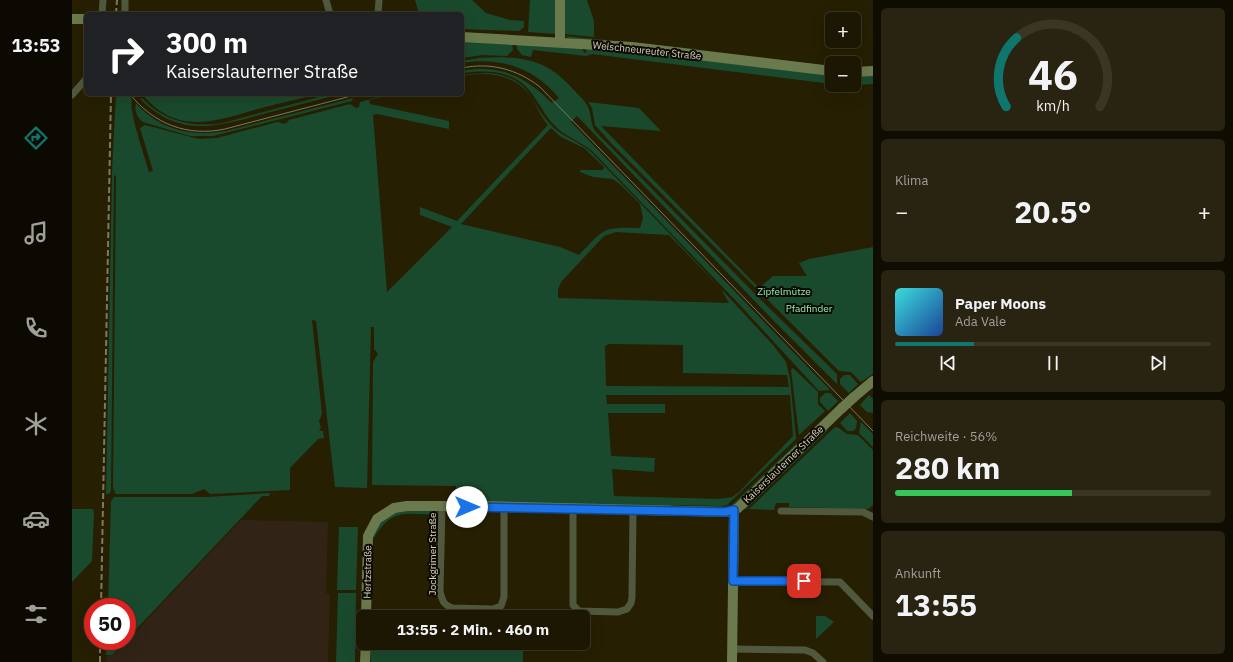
<!DOCTYPE html>
<html lang="de">
<head>
<meta charset="utf-8">
<style>
	body { margin:0; font-family:"IBM Plex Sans",sans-serif; background:#292411; color:#f1f3f6; height:100vh; display:flex; flex-direction:column; font-size:15px; white-space:nowrap }
	* { box-sizing:border-box; margin:0 }
	p { font-size:13px; color:#a09f99 }
	.icon { flex:none; width:22px; height:22px; fill:none; stroke:currentColor; stroke-width:2; stroke-linecap:round; stroke-linejoin:round }
	.map { position:relative; flex:1; overflow:hidden }
	.drawer { display:flex; flex-direction:column; gap:8px; padding:8px; background:#0f0d01; width:360px }
	.drawer>* { flex:none }
	.hud { position:absolute; left:12px; top:12px; width:380px; height:84px; border-radius:6px; box-shadow:0 4px 16px #0002,0 0 0 1px #3a3624; background:#202124; color:#fff; overflow:hidden }
	.fabs { position:absolute; left:753px; top:12px; display:grid; gap:8px }
	.fabs a { display:grid; place-items:center; width:36px; height:36px; border-radius:6px; background:#1c1702; box-shadow:0 4px 16px #0002,0 0 0 1px #3a3624; font-size:20px }
	.speed { position:absolute; left:12px; top:598px; display:flex; gap:8px; font-size:20px; font-weight:700; text-align:center }
	.speed>* { display:grid; place-content:center; width:52px; height:52px; border-radius:50%; background:#1c1702; box-shadow:0 4px 16px #0002,0 0 0 1px #3a3624; line-height:1 }
	.speed .limit { border:6px solid #d22; background:#fff; color:#111 }
	.pin { position:absolute; display:grid; place-items:center; width:34px; height:34px; color:#fff; margin:-17px; border-radius:8px; box-shadow:0 2px 6px #0006 }
	.me { position:absolute; width:44px; margin:-22px; rotate:90deg; stroke-linejoin:round; filter:drop-shadow(0 0 3px #0008) }
	.turn { display:flex; align-items:center; gap:14px; height:84px; padding:0 16px; font-size:18px }
	.turn .icon { width:52px; height:52px; stroke-width:2.5 }
	.turn b { display:block; font-size:28px; line-height:34px }
	.big { font-size:30px; font-weight:800; line-height:1.1 }
	.drawer .tile { flex:1; display:flex; flex-direction:column; justify-content:center; gap:6px; min-width:0; padding:0 14px; border-radius:6px; background:#292411 }
	.drawer .dial { align-items:center; gap:0 }
	.dial svg { height:104px; overflow:visible; fill:none; stroke:#3a3624; stroke-width:7; stroke-linecap:round; text-anchor:middle }
	.dial text { fill:#f1f3f6; stroke:none }
	.song { display:flex; align-items:center; gap:12px }
	.cover { width:48px; height:48px; border-radius:6px; background:linear-gradient(135deg,hsl(180 70% 55%),hsl(220 70% 35%)) }
	.played { height:4px; border-radius:2px; background:linear-gradient(90deg,#0f766e 25%,#3a3624 25%) }
	.keys { display:flex; justify-content:space-around; direction:ltr }
	.heat { display:flex; justify-content:space-between; align-items:center; font-size:22px; direction:ltr }
	.charge { height:6px; border-radius:3px; background:linear-gradient(90deg,#34c759 56%,#3a3624 0) }
	.trip { position:absolute; left:284px; top:610px; width:234px; height:40px; border-radius:6px; background:#1c1702; box-shadow:0 4px 16px #0002,0 0 0 1px #3a3624; font-weight:800; line-height:40px; text-align:center }
	main { display:flex; flex:1; min-height:0 }
	.tab-bar { display:flex; flex-direction:column; width:72px; justify-content:space-around; align-items:center; background:#0b0901; color:#a09f99 }
	.tab-bar .icon { width:28px; height:28px }
	.tab-bar .selected { color:#0f766e }
	.tab-bar b { font-size:18px; color:#f1f3f6 }
	.map>svg:first-child { display:block }
	.commercial { fill:#312416 }
	.green { fill:#1a4a2d; fill-rule:evenodd }
	.lines { fill:none; stroke-linecap:round; stroke-linejoin:round }
	.street { stroke:#50593e; stroke-width:7 }
	.secondary { stroke:#6b7a4d; stroke-width:10 }
	.tram { stroke:#7d7861; stroke-width:1 }
	.rail { stroke:#7d7861; stroke-width:2; stroke-dasharray:6 3; stroke-linecap:butt }
	.secondary-bridge { stroke:#6b7a4d; stroke-width:10 }
	.route-casing { stroke:#114b97; stroke-width:10 }
	.route { stroke:#1a73e8; stroke-width:7 }
	.labels { text-anchor:middle; stroke-width:4; stroke-linejoin:round; paint-order:stroke }
	.street-label { font-size:10px; fill:#d7d3c2; stroke:#0c0901 }
	.park-label { font-size:10px; fill:#8ff1b0; stroke:#0c0901 }
</style>
</head>
<body>
<main>
<nav class="tab-bar">
<b>13:53</b>
<svg class="icon selected" aria-label="directions" viewBox="0 0 24 24"><path d="M12 3l9 9-9 9-9-9zM9 14v-3h6M13 9l2 2-2 2"/></svg>
<svg class="icon" aria-label="music" viewBox="0 0 24 24"><path d="M9 18V5l10-2v13"/><circle cx="6" cy="18" r="3"/><circle cx="16" cy="16" r="3"/></svg>
<svg class="icon" aria-label="phone" viewBox="0 0 24 24"><path d="M5 4h4l2 5-3 2q2 4 5 5l2-3 5 2v4C11 20 4 13 5 4z"/></svg>
<svg class="icon" aria-label="climate" viewBox="0 0 24 24"><path d="M12 3v18M4 7l16 10M4 17L20 7"/></svg>
<svg class="icon" aria-label="car" viewBox="0 0 24 24"><path d="M5 17H2v-5l4-1 3-4h7l3 4 3 1v5h-3M9 17h6M6 11h13"/><circle cx="7" cy="17" r="2"/><circle cx="17" cy="17" r="2"/></svg>
<svg class="icon" aria-label="filters" viewBox="0 0 24 24"><path d="M4 7h16M4 17h16"/><circle cx="9" cy="7" r="2"/><circle cx="15" cy="17" r="2"/></svg>
</nav>
<div class="map">
<svg width="801" height="662" viewBox="0 0 801 662">
	<rect width="100%" height="100%" fill="#261f02"/>
	<path class="commercial" d="M169,520L256,522L254,593L258,594L256,662H34L35,656L40,655L55,641Z"/>
	<path class="green" d="M343,0H400L414,13L438,20L452,21V27L447,31L390,29V14H347Z
		M458,0H484V34L456,32Z
		M491,0H515L522,21V37L492,34Z
		M493,36L624,49V52L496,38Z
		M390,40L440,44L441,50L435,56L411,55L390,58Z
		M445,44L509,48L513,53L515,52L513,48H531L760,75V84L520,54L514,56L461,50L459,57L450,55L445,49Z
		M407,58C445,56 472,57 499,87C504,93 511,98 515,105C520,114 518,123 523,131L688,299L765,374V384L700,319L505,116L499,122L758,390L747,391L667,304L520,151C508,141 493,137 482,125C474,117 470,108 463,98C447,71 418,69 390,73V71C428,64 453,76 480,103L487,98C462,67 428,57 390,63V61Z
		M416,73C463,78 455,102 482,128C493,138 508,142 519,152L598,234L701,345L714,362L718,379L724,439L655,505L649,506L599,505L598,507L410,502L409,498L406,497L397,490L384,489V486L300,485L301,362L306,354L302,349V327H299L295,488L263,487L244,321L240,320L250,414L247,421L249,428L247,431H251L252,438L246,439L218,468V490L138,494L132,489L120,494H44L41,488L44,175L42,176L39,491L37,494H34L40,172L44,94H56L60,99C56,110 73,157 77,172L81,171L68,128L73,125L127,139L145,138L205,122C211,123 213,126 217,120L278,104L284,108L287,107L288,102L316,94H320L297,100L298,104L377,121V129L305,114L301,115L315,292L380,227L348,215V207L385,221L476,125C469,117 465,107 460,98C444,74 416,71 390,76L397,74ZM479,128L489,137L512,148L532,167L531,170H508V172L521,177L541,179L549,185L568,204L571,218L568,228C530,227 533,228 507,255L488,247L389,224ZM544,232L597,235L649,289L657,303L486,298V290L489,282L532,236ZM537,344L611,345V373L715,375L717,387L534,386L533,346ZM534,395H718L721,436L667,492L660,497L647,499L542,496L540,469L582,472L583,458L539,456L536,413H593V404H535Z
		M782,75H801V84L782,85Z
		M70,94H248C226,99 203,104 182,110C139,123 103,134 70,94Z
		M258,94H269C243,101 217,107 191,114C143,127 108,138 68,99L70,98C91,121 121,128 151,123Z
		M281,98L280,101L141,136H118L71,122C65,117 62,111 64,103C87,130 120,137 154,131Z
		M516,102L567,108L589,131L529,126L687,288L701,276H735L727,263L737,259L801,247V374L789,382L779,372L767,371L540,144L523,125L520,108Z
		M721,368L746,392V404L753,411L727,435L719,370Z
		M772,375H778L786,384L777,393L768,384V379Z
		M753,393H758L766,401L756,411L748,402V398Z
		M797,395L801,399V413L795,412L788,405Z
		M778,413L785,421L784,428L781,431H775L768,423Z
		M789,422L801,434V447L787,433Z
		M763,427L767,428L775,434L786,435L801,450V505L796,509L717,507V503H704L702,510L677,509Z
		M755,430H756L674,509H670L741,440Z
		M725,443V446L663,506L661,504Z
		M198,493L197,496H190L55,639V607H36L39,501L42,497H134Z
		M0,509H21L22,513L20,561L0,582Z
		M363,509L368,515C331,514 319,507 299,543L302,528L321,510Z
		M267,527H286L284,590H265Z
		M266,593H284L283,662H264Z
		M744,616H753L762,622L744,639Z
		M35,641H53L40,655H34Z
		M299,650L451,651V662H299Z"/>
	<g class="lines">
		<path class="street" d="M254,0L258,14
			M30,14L31,0
			M53,14V0
			M306,14L307,0
			M0,95L14,79
			M370,507L368,591C370,600 371,605 381,608L421,609L429,606L432,597V507
			M501,509V605L507,611L546,612L555,609L559,603L560,597L561,510
			M709,511L791,512L801,517
			M661,581L768,582L801,616
			M660,649L733,650L741,653L751,662"/>
		<path class="secondary" d="M0,19H14
			M390,37L560,47L760,71
			M488,42V0
			M782,72L801,71
			M782,397L801,381
			M294,617L296,536L305,519L322,508L335,506H407L658,512L666,508L770,408
			M293,662L294,643
			M660,662L662,510"/>
		<path class="tram" d="M390,68C418,62 445,69 468,87L801,431
			M58,94C81,124 116,137 153,129L287,94"/>
		<path class="rail" d="M44,14L45,0
			M29,607L39,94
			M28,662V641"/>
		<path class="secondary-bridge" d="M770,408L782,397"/>
	</g>
	<g class="lines">
		<g class="route-casing">
			<path id="route" d="M395,507L653,512L662,510L661,581H732"/>
		</g>
		<use href="#route" class="route"/>
	</g>
	<g class="labels">
		<g class="street-label">
			<text transform="translate(575 50) rotate(6)" y="4">Welschneureuter Straße</text>
			<text transform="translate(711 464) rotate(-44)" y="4">Kaiserslauterner Straße</text>
			<text transform="translate(360 554) rotate(-90)" y="4">Jockgrimer Straße</text>
			<text transform="translate(295 572) rotate(-89)" y="4">Hertzstraße</text>
		</g>
		<g class="park-label">
			<text x="712" y="295">Zipfelmütze</text>
			<text x="737" y="312">Pfadfinder</text>
		</g>
	</g>
</svg>
<div class="fabs">
<a>+</a>
<a>−</a>
</div>
<div class="speed"><div class="limit">50</div></div>
<div class="pin" style="left:732px;top:581px;background:#d93025"><svg class="icon" aria-label="arrive" viewBox="0 0 24 24"><path d="M6 21V4h12l-3 4 3 4H6"/></svg></div>
<svg class="me" style="left:395px;top:507px" viewBox="-20 -20 40 40"><circle r="19" fill="#fff"/><path d="M0-13L10 11 0 6-10 11z" fill="#1a73e8"/></svg>
<div class="trip">13:55 · 2 Min. · 460 m</div>
<div class="hud">
<div class="turn"><svg class="icon" aria-label="right" viewBox="0 0 24 24"><path d="M7 20v-9h11M14 6l5 5-5 5"/></svg><div><b>300 m</b>Kaiserslauterner Straße</div></div>
</div>
</div>
<section class="drawer">
<div class="tile dial"><svg viewBox="0 0 100 80">
<path d="M14 69A42 42 0 1 1 86 69"/>
<path d="M14 69A42 42 0 0 1 22 16" stroke="#0f766e"/>
<text x="50" y="56" font-size="32" font-weight="700">46</text>
<text x="50" y="72" font-size="11">km/h</text>
</svg></div>
<div class="tile"><p>Klima</p>
<div class="heat"><a>−</a><b class="big">20.5°</b><a>+</a></div>
</div>
<div class="tile">
<div class="song"><i class="cover"></i><div><b>Paper Moons</b><p>Ada Vale</p></div></div>
<div class="played"></div>
<div class="keys"><svg class="icon" aria-label="previous" viewBox="0 0 24 24"><path d="M18 5L8 12l10 7zM5 5v14"/></svg><svg class="icon" aria-label="pause" viewBox="0 0 24 24"><path d="M8 5v14M16 5v14"/></svg><svg class="icon" aria-label="next" viewBox="0 0 24 24"><path d="M6 5l10 7-10 7zM19 5v14"/></svg></div>
</div>
<div class="tile"><p>Reichweite · 56%</p><b class="big">280 km</b><div class="charge"></div></div>
<div class="tile"><p>Ankunft</p><b class="big">13:55</b></div>
</section>
</main>
</body>
</html>
